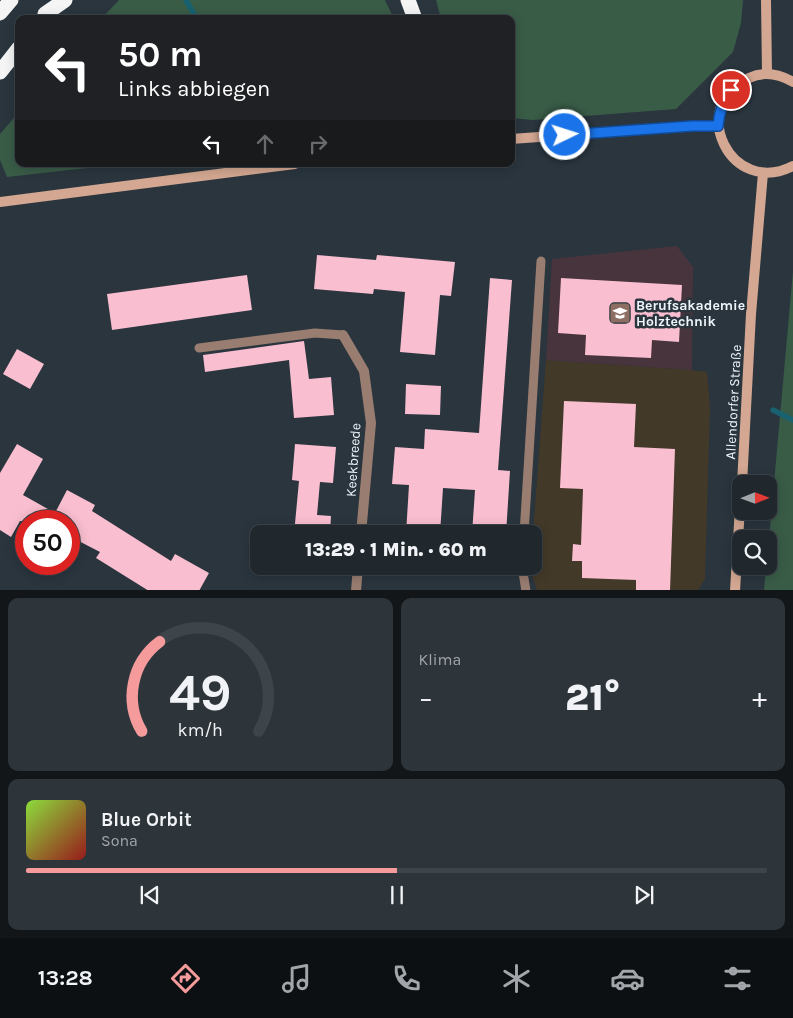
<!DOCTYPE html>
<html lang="de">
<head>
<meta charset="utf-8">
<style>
	body { margin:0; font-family:Karla,sans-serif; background:#2d343a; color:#f1f3f6; height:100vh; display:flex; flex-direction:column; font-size:19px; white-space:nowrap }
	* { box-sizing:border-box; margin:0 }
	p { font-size:16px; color:#a2a6aa }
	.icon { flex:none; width:28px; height:28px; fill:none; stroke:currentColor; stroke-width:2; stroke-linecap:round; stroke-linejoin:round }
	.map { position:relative; height:590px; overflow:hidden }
	.side { display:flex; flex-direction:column; gap:8px; padding:8px; background:#121619; flex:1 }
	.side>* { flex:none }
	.banner { position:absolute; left:15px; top:15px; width:500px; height:152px; border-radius:10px; box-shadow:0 2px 12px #0003,0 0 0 1px #3d444a; background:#202124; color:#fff; overflow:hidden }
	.needle { width:32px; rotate:89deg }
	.controls { position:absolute; left:732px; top:475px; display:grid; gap:10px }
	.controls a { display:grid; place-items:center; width:45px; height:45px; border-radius:10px; background:#20282e; box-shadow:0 2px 12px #0003,0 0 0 1px #3d444a; font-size:25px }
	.speed { position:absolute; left:15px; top:510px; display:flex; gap:10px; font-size:25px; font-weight:700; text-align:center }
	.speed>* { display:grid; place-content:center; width:65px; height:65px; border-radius:50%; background:#20282e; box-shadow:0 2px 12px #0003,0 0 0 1px #3d444a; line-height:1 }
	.speed .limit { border:8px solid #d22; background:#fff; color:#111 }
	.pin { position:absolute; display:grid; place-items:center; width:42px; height:42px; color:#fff; margin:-21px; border:2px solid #fff; border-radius:50%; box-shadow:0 1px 5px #0007 }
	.me { position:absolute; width:55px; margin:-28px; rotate:86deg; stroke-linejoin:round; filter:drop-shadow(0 0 4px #0008) }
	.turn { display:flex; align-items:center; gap:18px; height:105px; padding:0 20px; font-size:22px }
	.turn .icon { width:65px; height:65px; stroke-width:2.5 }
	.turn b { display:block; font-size:35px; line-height:42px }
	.lanes { display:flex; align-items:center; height:48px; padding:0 20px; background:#0003; justify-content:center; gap:25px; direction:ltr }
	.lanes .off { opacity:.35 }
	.big { font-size:38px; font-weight:800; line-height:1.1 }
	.side .tile { flex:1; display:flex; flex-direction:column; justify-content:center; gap:8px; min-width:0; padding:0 18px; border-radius:10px; background:#2d343a }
	.side .dial { align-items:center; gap:0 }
	.dial svg { height:130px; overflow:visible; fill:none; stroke:#3d444a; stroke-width:7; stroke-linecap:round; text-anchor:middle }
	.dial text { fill:#f1f3f6; stroke:none }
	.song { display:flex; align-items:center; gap:15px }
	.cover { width:60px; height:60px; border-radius:8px; background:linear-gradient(135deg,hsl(90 70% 55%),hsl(0 70% 35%)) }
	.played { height:5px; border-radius:2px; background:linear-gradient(90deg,#f59b9c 50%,#3d444a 50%) }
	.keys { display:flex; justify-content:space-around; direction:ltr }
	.heat { display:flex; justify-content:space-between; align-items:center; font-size:28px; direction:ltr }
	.side .tiles { flex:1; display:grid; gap:8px; grid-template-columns:1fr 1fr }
	.tile:last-child { grid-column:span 2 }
	.trip { position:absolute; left:250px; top:525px; width:292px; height:50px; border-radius:10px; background:#20282e; box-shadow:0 2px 12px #0003,0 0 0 1px #3d444a; font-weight:800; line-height:50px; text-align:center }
	.tabs { display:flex; height:80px; justify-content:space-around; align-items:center; background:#0d1012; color:#a2a6aa }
	.tabs .icon { width:35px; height:35px }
	.tabs .active { color:#f59b9c }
	.tabs b { font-size:22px; color:#f1f3f6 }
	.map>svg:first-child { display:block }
	.commercial { fill:#433929 }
	.education { fill:#48343c }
	.green { fill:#395c47 }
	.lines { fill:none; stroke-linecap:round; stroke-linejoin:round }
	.stream { stroke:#19616e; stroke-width:5.5 }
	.building { fill:#f9becf }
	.service { stroke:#997d70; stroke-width:9 }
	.minor { stroke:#997d70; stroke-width:10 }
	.secondary { stroke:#d3a791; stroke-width:10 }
	.motorway { stroke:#f5f5f5; stroke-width:15 }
	.route-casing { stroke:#114b97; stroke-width:12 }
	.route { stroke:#1a73e8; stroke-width:9 }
	.labels { text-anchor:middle; stroke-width:5; stroke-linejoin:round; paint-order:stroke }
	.poi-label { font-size:14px; font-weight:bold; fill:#eef5fb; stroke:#2a353e; text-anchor:start }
	.street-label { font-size:14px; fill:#eef5fb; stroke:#2a353e }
</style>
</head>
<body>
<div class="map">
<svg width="793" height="591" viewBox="0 0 793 591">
	<rect width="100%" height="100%" fill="#2a353e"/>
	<path class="commercial" d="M546,360L692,370L707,372L710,407L705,579L698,590H537L530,569V566H534L533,534Z"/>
	<path class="education" d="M677,246L693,267L692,370L546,360L552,259Z"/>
	<path class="green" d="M119,0H385L394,19H101Z
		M436,0H743L741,23L733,52L676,109L533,120L511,118V19H441Z
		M19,112V164H123L7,177L0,160V134Z
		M793,271V590H764L766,566H769V539Z"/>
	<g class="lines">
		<path class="stream" d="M186,0L197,19
			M773,410L793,420"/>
	</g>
	<path class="building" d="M317,255L376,260L377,255L455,262L451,296L440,295L435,355L400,352L405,292L374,289L373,294L314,289Z
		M247,275L252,310L112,330L107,294Z
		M490,278L512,280L498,470L510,471L506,534H472L475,490L443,488L440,534H406L409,485L392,484L395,447L424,449L425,429L479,433Z
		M561,278L682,285L679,342L652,340L651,358L585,355L586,335L558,333Z
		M304,341L309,379L331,377L334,415L294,418L289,360L205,372L203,355Z
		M17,349L44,364L30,389L3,374Z
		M406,384L441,386L440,415L405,414Z
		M564,401L636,404L634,447L675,449L670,591H636V580L582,578V561H572L573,544L581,545L583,489L560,488Z
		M17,444L43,459L23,495L55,513L67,490L95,505L92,511L171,561L175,554L209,573L199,591H149L96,558L100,552L69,536V521H20L11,537L0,530V473Z
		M295,444L336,447L333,483L320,482L317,515L331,516L330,534H294L299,481L292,480Z"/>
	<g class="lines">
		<path class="service" d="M199,348L315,333L343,335
			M524,534L541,261
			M522,566L526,591"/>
		<path class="minor" d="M343,335L364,371L371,423L361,534
			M356,591L358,566"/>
		<path class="secondary" d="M766,0L767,74
			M793,82C779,74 764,71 749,78C686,106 731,198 793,166
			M511,139L692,126H718
			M0,202L295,164
			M742,484L751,314L763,173
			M735,591L741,490"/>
		<path class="motorway" d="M408,0L415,19
			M0,13L11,0
			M45,14L65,0
			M0,72L19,48"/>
	</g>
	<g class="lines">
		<g class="route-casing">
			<path id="route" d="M565,135L692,126H718C719,111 723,101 731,90"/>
		</g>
		<use href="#route" class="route"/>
	</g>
	<defs>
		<g id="university-square" transform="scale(1.125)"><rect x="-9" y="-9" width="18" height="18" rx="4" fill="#8d6e63" stroke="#2a353e"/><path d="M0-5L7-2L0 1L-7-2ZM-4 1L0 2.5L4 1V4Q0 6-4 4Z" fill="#fff"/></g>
	</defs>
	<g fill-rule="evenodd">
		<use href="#university-square" x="620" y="313"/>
	</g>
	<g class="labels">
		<g class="poi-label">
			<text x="636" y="310">Berufsakademie<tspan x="636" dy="16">Holztechnik</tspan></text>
		</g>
		<g class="street-label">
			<text transform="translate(733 402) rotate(-87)" y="5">Allendorfer Straße</text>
			<text transform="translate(353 460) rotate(-86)" y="5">Keekbreede</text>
		</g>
	</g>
</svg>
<div class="controls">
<a><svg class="needle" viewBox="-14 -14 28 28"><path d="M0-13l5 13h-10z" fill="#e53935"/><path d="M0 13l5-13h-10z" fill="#a2a6aa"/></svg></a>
<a><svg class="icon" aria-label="search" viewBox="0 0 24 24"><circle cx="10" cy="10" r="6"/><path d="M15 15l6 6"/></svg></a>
</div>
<div class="speed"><div class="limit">50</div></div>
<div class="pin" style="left:731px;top:90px;background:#d93025"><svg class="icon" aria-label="arrive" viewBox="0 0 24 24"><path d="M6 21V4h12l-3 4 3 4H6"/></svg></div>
<svg class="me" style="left:565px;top:135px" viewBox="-20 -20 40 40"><circle r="17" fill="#1a73e8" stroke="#fff" stroke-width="3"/><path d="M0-11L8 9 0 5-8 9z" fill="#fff"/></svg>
<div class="trip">13:29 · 1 Min. · 60 m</div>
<div class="banner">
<div class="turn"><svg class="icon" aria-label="left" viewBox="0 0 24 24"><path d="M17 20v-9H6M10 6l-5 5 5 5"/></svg><div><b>50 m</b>Links abbiegen</div></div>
<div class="lanes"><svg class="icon" aria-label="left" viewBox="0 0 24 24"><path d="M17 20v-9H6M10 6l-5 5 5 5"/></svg><svg class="icon off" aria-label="ahead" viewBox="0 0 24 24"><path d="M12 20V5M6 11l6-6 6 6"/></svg><svg class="icon off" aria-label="right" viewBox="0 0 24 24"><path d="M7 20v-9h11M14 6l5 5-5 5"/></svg></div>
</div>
</div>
<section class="side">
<div class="tiles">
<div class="tile dial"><svg viewBox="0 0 100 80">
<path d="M14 69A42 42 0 1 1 86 69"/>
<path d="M14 69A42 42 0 0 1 25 14" stroke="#f59b9c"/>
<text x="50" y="56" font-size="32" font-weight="700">49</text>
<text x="50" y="72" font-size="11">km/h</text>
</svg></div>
<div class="tile"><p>Klima</p>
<div class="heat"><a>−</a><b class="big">21°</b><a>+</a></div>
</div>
<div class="tile">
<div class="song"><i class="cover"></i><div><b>Blue Orbit</b><p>Sona</p></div></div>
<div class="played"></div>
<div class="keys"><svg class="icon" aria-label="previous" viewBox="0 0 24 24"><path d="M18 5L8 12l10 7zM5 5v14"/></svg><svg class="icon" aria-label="pause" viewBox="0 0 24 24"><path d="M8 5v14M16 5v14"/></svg><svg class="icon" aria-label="next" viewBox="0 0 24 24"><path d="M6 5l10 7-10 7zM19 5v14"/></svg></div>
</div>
</div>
</section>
<nav class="tabs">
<b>13:28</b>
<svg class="icon active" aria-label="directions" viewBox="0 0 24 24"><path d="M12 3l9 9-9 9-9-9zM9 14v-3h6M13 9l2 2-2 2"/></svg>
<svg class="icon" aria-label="music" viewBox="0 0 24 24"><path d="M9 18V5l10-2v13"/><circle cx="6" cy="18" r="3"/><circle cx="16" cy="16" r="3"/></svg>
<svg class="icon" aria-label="phone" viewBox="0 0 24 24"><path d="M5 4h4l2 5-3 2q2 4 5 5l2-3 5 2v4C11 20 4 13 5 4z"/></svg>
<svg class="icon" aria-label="climate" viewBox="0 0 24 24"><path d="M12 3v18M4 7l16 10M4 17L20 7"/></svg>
<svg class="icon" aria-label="car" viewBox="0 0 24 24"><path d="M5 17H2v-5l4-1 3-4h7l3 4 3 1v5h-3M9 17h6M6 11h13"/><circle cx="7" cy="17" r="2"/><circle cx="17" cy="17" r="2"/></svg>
<svg class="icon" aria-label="filters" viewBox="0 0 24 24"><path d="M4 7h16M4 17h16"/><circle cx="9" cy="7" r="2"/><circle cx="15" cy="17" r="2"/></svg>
</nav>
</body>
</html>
